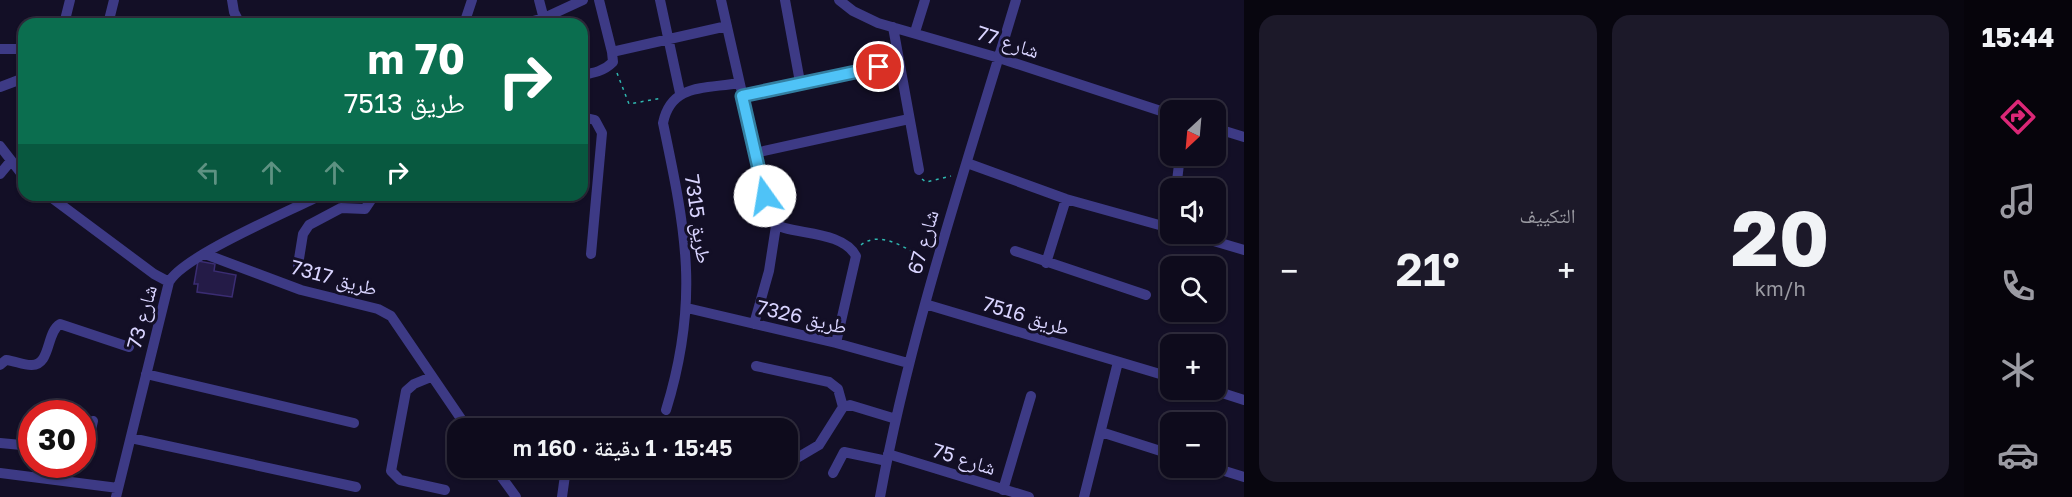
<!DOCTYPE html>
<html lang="ar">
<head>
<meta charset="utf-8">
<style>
	body { margin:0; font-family:"Golos Text","Noto Naskh Arabic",sans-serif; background:#1c1929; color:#f1f3f6; direction:rtl; height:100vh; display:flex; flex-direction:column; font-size:22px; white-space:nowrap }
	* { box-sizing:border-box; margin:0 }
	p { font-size:20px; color:#9b9ba3 }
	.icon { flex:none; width:33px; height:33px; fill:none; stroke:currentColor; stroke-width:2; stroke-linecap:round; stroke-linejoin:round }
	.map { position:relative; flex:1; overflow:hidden; direction:ltr }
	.sheet { display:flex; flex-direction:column; gap:15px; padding:15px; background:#08060f; width:720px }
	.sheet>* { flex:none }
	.banner { position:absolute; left:18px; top:18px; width:570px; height:183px; border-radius:18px; box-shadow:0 2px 4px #0004,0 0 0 2px #2e2b3b; direction:rtl; background:#0b6e4f; color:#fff; overflow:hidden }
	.needle { width:39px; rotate:206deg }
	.buttons { position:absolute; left:1160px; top:100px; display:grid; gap:12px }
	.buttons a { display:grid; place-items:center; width:66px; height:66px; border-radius:12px; background:#0e0b1c; box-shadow:0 2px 4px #0004,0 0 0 2px #2e2b3b; font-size:30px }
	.speed { position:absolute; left:18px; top:400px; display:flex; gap:12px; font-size:30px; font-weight:700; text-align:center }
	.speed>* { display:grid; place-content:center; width:78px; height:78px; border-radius:50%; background:#0e0b1c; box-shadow:0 2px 4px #0004,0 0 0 2px #2e2b3b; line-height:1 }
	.speed .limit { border:9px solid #d22; background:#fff; color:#111 }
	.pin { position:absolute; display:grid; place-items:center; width:51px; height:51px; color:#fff; margin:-26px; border:3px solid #fff; border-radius:50%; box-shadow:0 2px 6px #0007 }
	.me { position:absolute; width:66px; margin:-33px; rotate:347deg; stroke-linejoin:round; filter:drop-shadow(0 0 4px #0008) }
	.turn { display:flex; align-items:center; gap:21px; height:126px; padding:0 24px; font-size:27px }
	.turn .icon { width:78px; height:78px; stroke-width:2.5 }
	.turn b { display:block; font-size:42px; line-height:51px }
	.lanes { display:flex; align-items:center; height:57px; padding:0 24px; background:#0003; justify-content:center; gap:30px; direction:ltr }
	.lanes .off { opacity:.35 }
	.big { font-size:45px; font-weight:600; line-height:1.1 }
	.sheet .widget { flex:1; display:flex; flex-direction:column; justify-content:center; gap:9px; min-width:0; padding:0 21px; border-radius:18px; background:#1c1929 }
	.sheet .dial { align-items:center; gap:0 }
	.dial b { font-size:78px; line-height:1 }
	.heat { display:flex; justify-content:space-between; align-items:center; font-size:33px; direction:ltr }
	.sheet .tiles { flex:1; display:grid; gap:15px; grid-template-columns:repeat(2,1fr) }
	.trip { position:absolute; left:447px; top:418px; width:351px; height:60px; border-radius:18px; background:#0e0b1c; box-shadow:0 2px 4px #0004,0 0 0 2px #2e2b3b; font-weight:600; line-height:60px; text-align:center; direction:rtl }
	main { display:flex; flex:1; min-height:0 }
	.tab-bar { display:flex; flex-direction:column; width:108px; justify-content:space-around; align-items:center; background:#06040b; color:#9b9ba3 }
	.tab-bar .icon { width:42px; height:42px }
	.tab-bar .selected { color:#db2777 }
	.tab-bar b { font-size:27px; color:#f1f3f6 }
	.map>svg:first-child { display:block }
	.building { fill:#241b47; stroke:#3b2d73; stroke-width:1.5 }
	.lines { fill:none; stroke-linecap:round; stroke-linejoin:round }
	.path { stroke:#2fb8b0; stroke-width:1.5; stroke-dasharray:3 4.5; stroke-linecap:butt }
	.minor { stroke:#3d3a85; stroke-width:10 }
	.route-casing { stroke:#337fa1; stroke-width:15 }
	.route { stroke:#4fc3f7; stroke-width:10 }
	.labels { text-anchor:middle; stroke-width:6; stroke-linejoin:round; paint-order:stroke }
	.street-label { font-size:20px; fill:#d9d4ff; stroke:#130f26 }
</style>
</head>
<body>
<main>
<nav class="tab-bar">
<b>15:44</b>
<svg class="icon selected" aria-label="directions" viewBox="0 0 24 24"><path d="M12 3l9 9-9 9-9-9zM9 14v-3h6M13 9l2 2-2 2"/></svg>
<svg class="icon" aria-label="music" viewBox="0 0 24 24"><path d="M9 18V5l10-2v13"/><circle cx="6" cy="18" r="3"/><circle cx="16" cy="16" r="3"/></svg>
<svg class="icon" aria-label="phone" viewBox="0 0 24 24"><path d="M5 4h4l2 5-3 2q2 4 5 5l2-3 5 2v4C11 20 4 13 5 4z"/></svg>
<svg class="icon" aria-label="climate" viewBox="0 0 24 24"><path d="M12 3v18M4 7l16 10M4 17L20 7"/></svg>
<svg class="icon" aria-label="car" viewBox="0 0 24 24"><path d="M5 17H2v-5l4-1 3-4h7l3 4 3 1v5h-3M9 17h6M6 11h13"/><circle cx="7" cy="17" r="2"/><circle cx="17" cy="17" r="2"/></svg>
</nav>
<section class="sheet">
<div class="tiles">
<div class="widget dial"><b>20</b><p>km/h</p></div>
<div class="widget"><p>التكييف</p>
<div class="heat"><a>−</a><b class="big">21°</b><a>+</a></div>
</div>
</div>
</section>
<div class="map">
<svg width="1244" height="497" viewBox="0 0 1244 497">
	<rect width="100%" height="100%" fill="#130f26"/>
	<path class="building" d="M198,261L215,264L214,271L236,275L232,297L197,292L198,284H194Z"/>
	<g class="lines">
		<path class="path" d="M617,73L629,104L662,98
			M922,179L926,182L951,176
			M861,245C881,229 908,250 927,260"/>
		<path class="minor" d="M232,0L234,12L240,24
			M539,0L545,23
			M599,0L612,52
			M660,0L680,93
			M721,0L771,221C785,236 841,228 856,256L836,343
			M785,0L800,82
			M839,0L853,11L878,23L999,58L1170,114
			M64,24L70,0
			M108,24L114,0
			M464,24L472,0
			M522,24L544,18L583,0
			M893,27L919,170
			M915,32L925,0
			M0,49H24
			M582,75C594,73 604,71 613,62L612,52L727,26
			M0,87L24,78
			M742,97L898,63
			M582,117L595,120L602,133L591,254
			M1215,128L1244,137
			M0,146L24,177
			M755,153L909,119
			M967,163L1066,199L1170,228
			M0,174L10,162
			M1176,189L1180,156
			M48,195L154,274L169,282
			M1190,234L1244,250
			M1015,251L1146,295
			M205,254L301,290L378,309L391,316L468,429
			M1046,263L1066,199
			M298,265L303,234L309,225L341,208L365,209L371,200L364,195
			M925,304L1170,377
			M687,308L836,343L908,363
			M754,324L769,271L776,226
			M0,365L6,360C15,361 23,365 31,365C51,366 46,332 60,324L129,347
			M756,366L829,382L838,389L843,407
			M146,374L354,423
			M431,377L414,384L406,391L391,471L400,480L445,490
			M1213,390L1244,400
			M666,410C700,300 686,232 663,123C671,83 706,89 739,83
			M1101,432L1170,454
			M131,438L356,487
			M0,443L32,446
			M82,451L87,448L93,421
			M888,454L1029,497
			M797,458L819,445L843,407L850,405L896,419
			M495,468L516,497
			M1215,468L1244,477
			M0,473L118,488
			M833,473L844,452L887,461
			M1003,490L1031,396
			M116,497L169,282C183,256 290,211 321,195
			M562,497L566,468
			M880,497C911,327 967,165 1016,0
			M1084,497L1118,362"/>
	</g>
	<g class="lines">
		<g class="route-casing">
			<path id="route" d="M765,196L742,96L879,67"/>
		</g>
		<use href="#route" class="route"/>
	</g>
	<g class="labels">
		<g class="street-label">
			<text transform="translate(1008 42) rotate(18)" y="7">شارع 77</text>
			<text transform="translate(698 219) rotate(82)" y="7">طريق 7315</text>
			<text transform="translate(923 242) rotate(-74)" y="7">شارع 67</text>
			<text transform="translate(334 278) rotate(15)" y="7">طريق 7317</text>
			<text transform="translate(1026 316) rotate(17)" y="7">طريق 7516</text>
			<text transform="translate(142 317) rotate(-75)" y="7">شارع 73</text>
			<text transform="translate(802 317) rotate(13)" y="7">طريق 7326</text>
			<text transform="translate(964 459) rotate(17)" y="7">شارع 75</text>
		</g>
	</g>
</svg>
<div class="buttons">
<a><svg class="needle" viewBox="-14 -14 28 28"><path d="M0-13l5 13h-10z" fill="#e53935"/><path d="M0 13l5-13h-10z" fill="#9b9ba3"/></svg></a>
<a><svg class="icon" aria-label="sound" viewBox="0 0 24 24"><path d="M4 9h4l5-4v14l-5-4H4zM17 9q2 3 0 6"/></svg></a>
<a><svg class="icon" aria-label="search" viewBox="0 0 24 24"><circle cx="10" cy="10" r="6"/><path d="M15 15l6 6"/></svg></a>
<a>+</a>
<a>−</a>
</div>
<div class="speed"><div class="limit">30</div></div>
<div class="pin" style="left:879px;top:67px;background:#d93025"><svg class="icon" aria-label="arrive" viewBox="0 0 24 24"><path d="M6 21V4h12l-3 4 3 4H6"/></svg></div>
<svg class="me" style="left:765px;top:196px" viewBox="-20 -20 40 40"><circle r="19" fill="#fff"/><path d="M0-13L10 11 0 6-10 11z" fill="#4fc3f7"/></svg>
<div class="trip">15:45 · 1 دقيقة · 160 m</div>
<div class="banner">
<div class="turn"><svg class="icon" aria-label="right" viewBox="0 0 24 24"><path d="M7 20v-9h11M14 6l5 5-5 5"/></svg><div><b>70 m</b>طريق 7513</div></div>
<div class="lanes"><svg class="icon off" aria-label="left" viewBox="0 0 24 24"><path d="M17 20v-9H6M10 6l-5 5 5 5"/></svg><svg class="icon off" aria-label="ahead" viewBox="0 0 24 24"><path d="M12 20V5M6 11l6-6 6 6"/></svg><svg class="icon off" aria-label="ahead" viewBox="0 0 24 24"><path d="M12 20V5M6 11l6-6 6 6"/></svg><svg class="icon" aria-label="right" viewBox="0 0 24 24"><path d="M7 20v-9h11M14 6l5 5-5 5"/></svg></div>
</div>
</div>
</main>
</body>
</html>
